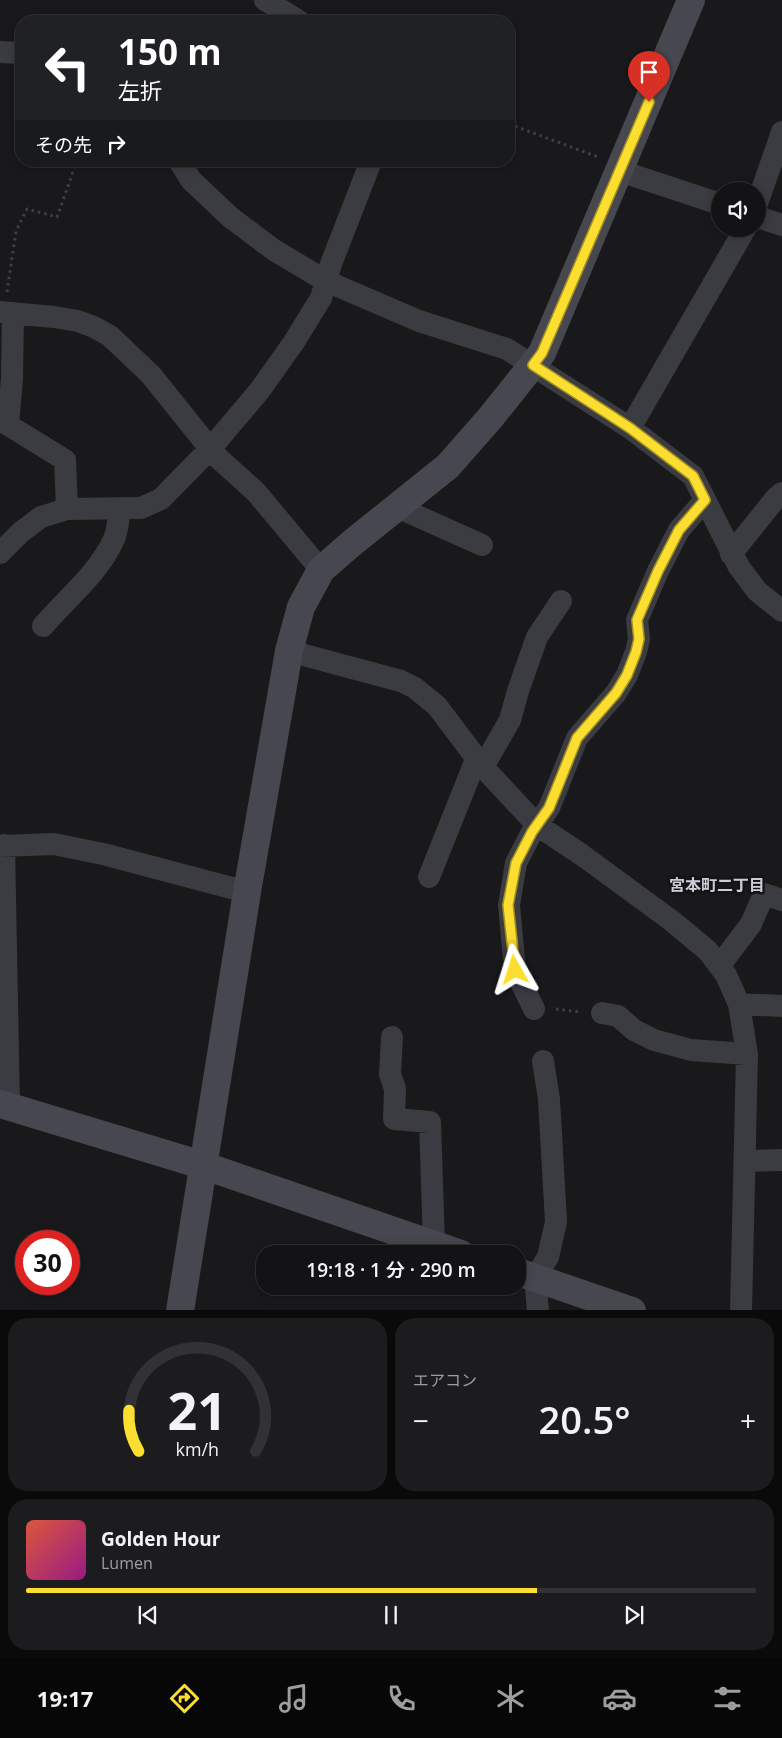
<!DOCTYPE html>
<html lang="ja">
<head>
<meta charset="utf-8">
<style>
	body { margin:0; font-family:"Open Sans","Noto Sans JP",sans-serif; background:#1c1b1d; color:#f1f3f6; height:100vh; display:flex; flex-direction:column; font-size:19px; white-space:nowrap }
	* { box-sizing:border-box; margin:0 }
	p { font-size:16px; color:#9d9ea0 }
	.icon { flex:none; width:28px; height:28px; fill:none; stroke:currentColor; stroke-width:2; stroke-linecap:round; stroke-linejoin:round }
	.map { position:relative; height:1310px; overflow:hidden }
	.sheet { display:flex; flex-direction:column; gap:8px; padding:8px; background:#0a0a0b; flex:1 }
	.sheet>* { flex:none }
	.top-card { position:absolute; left:15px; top:15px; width:500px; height:152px; border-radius:20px; box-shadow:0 2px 12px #0003,0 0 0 1px #323234; background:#202124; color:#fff; overflow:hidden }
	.buttons { position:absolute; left:711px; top:182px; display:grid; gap:10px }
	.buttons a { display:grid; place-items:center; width:55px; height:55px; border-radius:50%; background:#131214; box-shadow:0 2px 12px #0003,0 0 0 1px #323234; font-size:25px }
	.speed { position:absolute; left:15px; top:1230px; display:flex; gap:10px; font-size:25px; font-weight:700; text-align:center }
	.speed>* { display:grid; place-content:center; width:65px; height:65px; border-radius:50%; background:#131214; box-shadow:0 2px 12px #0003,0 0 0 1px #323234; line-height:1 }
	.speed .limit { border:8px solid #d22; background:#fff; color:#111 }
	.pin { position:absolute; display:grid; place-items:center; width:42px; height:42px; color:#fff; margin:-51px -21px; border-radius:50% 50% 50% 0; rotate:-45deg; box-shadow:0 0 5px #0007 }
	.pin .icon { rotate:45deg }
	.me { position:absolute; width:55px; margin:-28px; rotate:354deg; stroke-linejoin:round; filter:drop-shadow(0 0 4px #0008) }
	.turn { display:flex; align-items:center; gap:18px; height:105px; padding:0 20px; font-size:22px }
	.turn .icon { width:65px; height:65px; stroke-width:2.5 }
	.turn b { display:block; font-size:35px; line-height:42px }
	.then { display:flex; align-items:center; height:48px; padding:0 20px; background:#0003; gap:10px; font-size:19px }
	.big { font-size:38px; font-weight:600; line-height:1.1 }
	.sheet .tile { flex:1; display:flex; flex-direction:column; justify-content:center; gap:8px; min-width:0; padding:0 18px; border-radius:20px; background:#1c1b1d }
	.sheet .dial { align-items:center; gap:0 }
	.dial svg { height:130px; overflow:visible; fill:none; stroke:#323234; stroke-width:7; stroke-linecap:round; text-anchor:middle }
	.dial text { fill:#f1f3f6; stroke:none }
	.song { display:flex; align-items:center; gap:15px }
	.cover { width:60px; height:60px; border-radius:8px; background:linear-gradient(135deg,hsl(10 70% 55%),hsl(310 70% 35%)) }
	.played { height:5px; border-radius:2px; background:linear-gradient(90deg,#fbde30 70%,#323234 70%) }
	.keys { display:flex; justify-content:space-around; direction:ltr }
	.heat { display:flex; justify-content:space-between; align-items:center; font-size:28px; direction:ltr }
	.sheet .tiles { flex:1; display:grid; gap:8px; grid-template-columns:1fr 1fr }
	.tile:last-child { grid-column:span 2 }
	.trip { position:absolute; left:256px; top:1245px; width:270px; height:50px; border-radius:20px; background:#131214; box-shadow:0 2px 12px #0003,0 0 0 1px #323234; font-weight:600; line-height:50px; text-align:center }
	.dock { display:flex; height:80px; justify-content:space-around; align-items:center; background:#080708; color:#9d9ea0 }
	.dock .icon { width:35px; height:35px }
	.dock .on { color:#fbde30 }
	.dock b { font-size:22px; color:#f1f3f6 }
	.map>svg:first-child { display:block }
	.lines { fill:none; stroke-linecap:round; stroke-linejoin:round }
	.path { stroke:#3f4047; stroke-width:3; stroke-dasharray:2.5 4; stroke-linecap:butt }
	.street { stroke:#3b3b42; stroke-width:22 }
	.secondary { stroke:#474750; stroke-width:28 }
	.route-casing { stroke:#a3901f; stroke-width:12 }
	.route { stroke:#fbde30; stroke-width:9 }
	.labels { text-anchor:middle; stroke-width:5; stroke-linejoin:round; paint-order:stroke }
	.neighbourhood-label { font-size:16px; font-weight:bold; fill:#cbccd7; stroke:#141316 }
</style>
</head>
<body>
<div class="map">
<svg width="782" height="1311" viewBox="0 0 782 1311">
	<rect width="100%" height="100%" fill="#19181b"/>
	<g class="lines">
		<path class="path" d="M509,124L598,157
			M7,292L16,231L27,209L57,217L77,161
			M556,1009L580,1012"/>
		<path class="street" d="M265,0L299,21
			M0,52L21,53
			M179,161L191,180L230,217L274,250L326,281L419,321L507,349L630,428L693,476L739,567L757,591L782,611
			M620,171L720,204
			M758,201L782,132
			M758,217L782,225
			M0,312L54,317L78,321L94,327L110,336L151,375L216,456L256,492L321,570
			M13,313L12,378L8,425L65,460L67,509
			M630,428L745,229
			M397,507L482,545
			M0,553L21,532L41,517L67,509L141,508L161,499L211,448L260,390L294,342L321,298L331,264L371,161
			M731,554L776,498L782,493
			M43,626C67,598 99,573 114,539C118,530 118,518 120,509
			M289,651L401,681L415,688L437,706L483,767L537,825L582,855L672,921L708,951L726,975L739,1004L747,1054L741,1311
			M483,767L510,720L518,691L537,637L561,601
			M4,845L9,1106
			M0,846L54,844L103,854L247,892
			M429,877L477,757
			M720,965L751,924L764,894L782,900
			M739,1004L782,1006
			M534,1009L515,970L509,905L516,863L532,832L549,808L577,738L616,693L627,675L636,652L639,639L637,620L658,571L679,530L705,500
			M602,1013L618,1016L634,1030L654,1040L691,1050L747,1054
			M392,1037L390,1074L395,1089L394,1119L430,1122L434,1245
			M746,1161L782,1160
			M538,1311L535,1278L548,1257L556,1222L549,1099L543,1061"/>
		<path class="secondary" d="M0,1104L202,1165L461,1254
			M518,1272L632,1311
			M180,1311L247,892L289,651L301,607L321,570L352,543L448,466L491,417L542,353L691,0"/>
	</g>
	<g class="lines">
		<g class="route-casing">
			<path id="route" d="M515,970L508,905L516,863L532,832L549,808L577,738L616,693L627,675L636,652L639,639L637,620L658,571L679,530L705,500L693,476L630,428L533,365L542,353L649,102"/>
		</g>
		<use href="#route" class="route"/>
	</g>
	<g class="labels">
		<g class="neighbourhood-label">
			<text x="717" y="891">宮本町二丁目</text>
		</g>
	</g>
</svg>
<div class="buttons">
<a><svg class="icon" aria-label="sound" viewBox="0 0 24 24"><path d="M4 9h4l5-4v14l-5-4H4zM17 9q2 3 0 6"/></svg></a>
</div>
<div class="speed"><div class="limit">30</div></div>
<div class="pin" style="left:649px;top:102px;background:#d93025"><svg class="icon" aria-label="arrive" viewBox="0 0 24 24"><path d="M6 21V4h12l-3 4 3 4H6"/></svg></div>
<svg class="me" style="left:515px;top:970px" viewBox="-20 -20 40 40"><path d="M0-17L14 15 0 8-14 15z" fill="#fbde30" stroke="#fff" stroke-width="4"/></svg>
<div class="trip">19:18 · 1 分 · 290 m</div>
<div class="top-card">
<div class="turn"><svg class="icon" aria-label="left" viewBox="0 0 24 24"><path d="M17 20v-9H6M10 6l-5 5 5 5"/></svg><div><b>150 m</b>左折</div></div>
<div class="then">その先<svg class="icon" aria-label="right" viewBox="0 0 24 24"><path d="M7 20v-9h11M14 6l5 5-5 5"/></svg></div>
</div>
</div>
<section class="sheet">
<div class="tiles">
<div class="tile dial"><svg viewBox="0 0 100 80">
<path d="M14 69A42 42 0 1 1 86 69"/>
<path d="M14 69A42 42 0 0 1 8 44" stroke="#fbde30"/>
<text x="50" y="56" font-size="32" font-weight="700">21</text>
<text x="50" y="72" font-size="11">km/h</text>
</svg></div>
<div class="tile"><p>エアコン</p>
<div class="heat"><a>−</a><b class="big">20.5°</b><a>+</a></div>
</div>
<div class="tile">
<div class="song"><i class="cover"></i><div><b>Golden Hour</b><p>Lumen</p></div></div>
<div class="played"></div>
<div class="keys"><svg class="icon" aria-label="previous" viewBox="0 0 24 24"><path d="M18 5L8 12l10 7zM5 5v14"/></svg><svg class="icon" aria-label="pause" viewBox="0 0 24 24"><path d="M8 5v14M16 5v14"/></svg><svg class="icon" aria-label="next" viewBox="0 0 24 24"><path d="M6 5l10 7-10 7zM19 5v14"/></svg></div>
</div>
</div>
</section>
<nav class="dock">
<b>19:17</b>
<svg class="icon on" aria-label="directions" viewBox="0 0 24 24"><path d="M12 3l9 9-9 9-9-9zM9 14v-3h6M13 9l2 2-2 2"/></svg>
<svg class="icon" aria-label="music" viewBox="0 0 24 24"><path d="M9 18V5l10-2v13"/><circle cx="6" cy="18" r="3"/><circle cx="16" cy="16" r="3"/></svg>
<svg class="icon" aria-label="phone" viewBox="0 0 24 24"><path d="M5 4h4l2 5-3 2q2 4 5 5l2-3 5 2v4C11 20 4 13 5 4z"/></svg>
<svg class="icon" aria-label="climate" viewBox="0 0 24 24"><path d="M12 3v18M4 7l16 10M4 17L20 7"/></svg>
<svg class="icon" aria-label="car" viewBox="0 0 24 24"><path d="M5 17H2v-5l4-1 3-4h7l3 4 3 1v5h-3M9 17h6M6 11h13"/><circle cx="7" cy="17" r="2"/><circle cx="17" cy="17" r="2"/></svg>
<svg class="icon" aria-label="filters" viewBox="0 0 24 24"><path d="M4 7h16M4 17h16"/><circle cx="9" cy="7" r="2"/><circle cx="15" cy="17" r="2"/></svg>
</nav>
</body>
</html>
